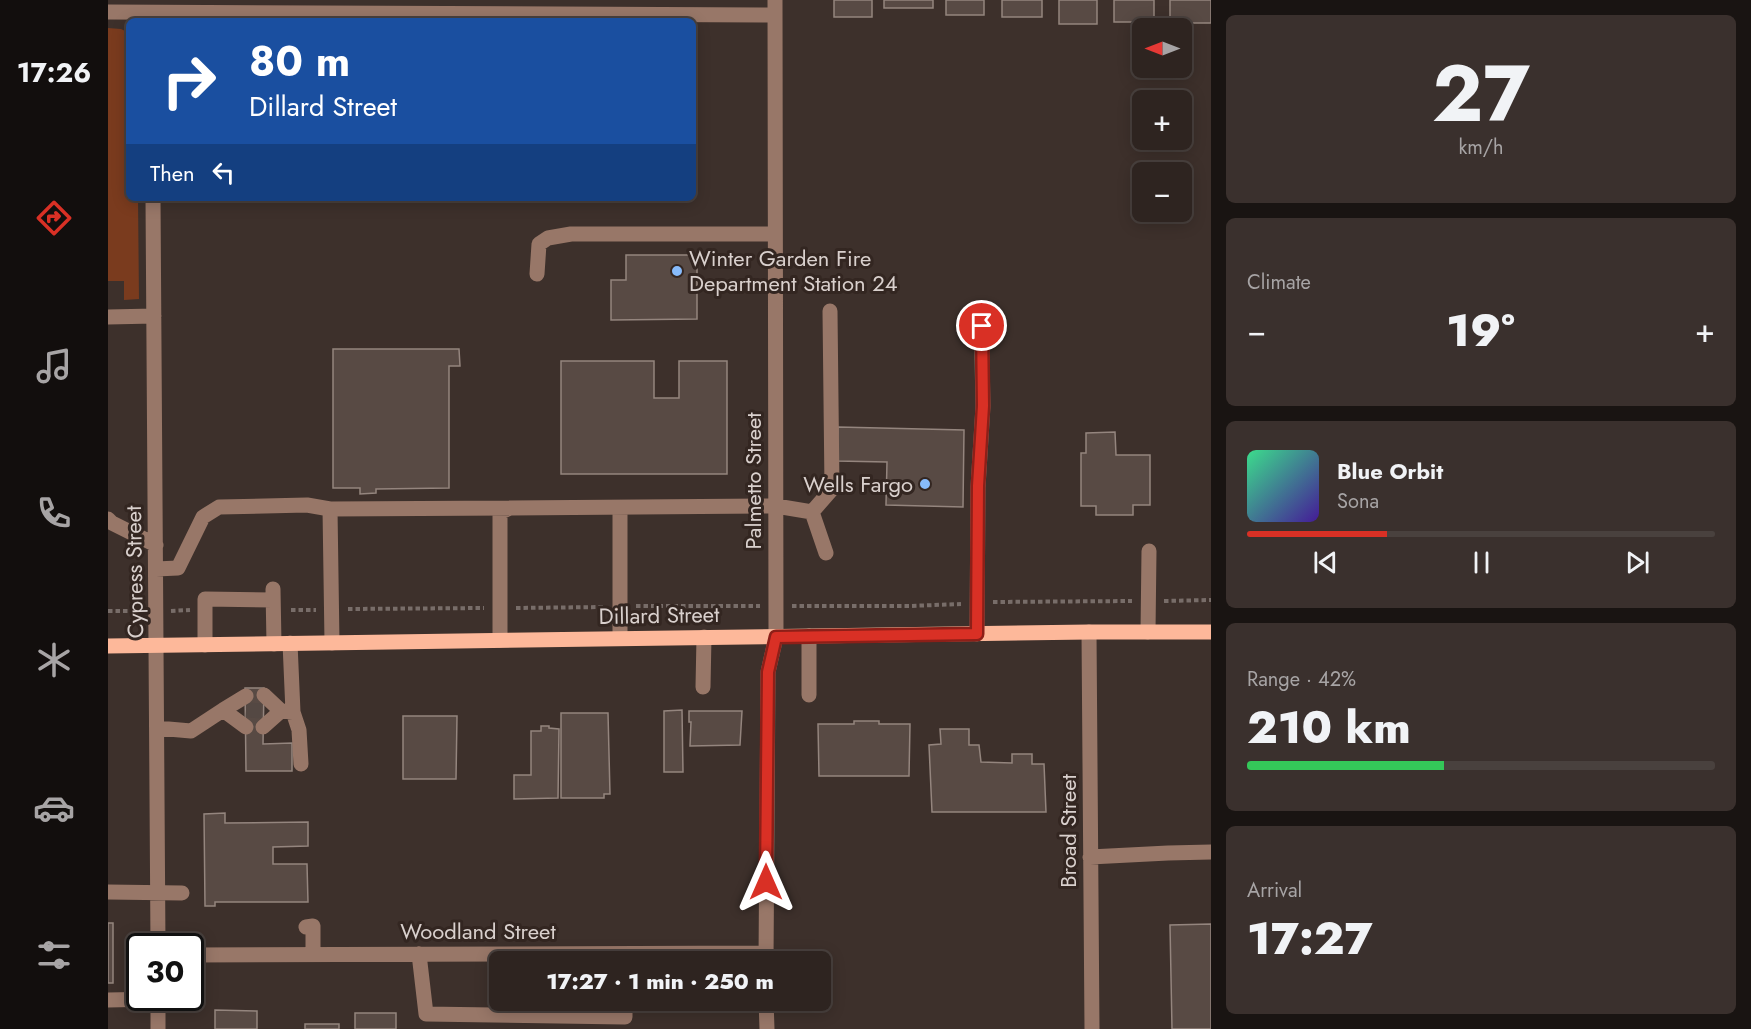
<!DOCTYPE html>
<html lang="en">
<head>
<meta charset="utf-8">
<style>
	body { margin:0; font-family:Jost,sans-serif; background:#3a302d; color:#f1f3f6; height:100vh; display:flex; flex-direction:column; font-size:22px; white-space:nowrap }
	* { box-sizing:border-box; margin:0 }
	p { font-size:20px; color:#a7a4a5 }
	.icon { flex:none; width:33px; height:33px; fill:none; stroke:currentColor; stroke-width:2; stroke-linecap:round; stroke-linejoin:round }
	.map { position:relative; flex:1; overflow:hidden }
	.sheet { display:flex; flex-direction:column; gap:15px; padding:15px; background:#191412; width:540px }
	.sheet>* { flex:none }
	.banner { position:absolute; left:18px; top:18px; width:570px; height:183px; border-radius:9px; box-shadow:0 3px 15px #0003,0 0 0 2px #49413e; background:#1a4fa0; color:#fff; overflow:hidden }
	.needle { width:39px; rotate:270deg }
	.controls { position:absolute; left:1024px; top:18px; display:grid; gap:12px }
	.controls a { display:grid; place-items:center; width:60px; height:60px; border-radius:9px; background:#2e2420; box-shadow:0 3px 15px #0003,0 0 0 2px #49413e; font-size:30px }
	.speed { position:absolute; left:18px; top:933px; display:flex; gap:12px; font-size:30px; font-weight:700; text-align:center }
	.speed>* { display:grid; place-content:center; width:78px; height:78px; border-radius:50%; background:#2e2420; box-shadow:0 3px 15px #0003,0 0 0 2px #49413e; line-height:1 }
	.speed .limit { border:3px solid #111; border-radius:9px; background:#fff; color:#111 }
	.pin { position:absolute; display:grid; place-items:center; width:51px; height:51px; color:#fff; margin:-26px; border:3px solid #fff; border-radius:50%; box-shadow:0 2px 6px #0007 }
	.me { position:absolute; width:66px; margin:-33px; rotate:0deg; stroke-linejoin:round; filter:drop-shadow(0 0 4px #0008) }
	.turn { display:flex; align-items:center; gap:21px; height:126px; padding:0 24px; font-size:27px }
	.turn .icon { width:78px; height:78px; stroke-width:2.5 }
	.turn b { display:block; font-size:42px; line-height:51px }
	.then { display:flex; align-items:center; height:57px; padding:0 24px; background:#0003; gap:12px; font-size:22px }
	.big { font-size:45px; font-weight:800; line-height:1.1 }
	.sheet .tile { flex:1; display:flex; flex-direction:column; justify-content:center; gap:9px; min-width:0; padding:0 21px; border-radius:9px; background:#3a302d }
	.sheet .dial { align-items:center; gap:0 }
	.dial b { font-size:78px; line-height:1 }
	.song { display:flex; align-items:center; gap:18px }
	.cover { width:72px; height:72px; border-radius:9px; background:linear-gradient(135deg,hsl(150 70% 55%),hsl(260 70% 35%)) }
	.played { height:6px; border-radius:3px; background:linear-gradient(90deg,#d93025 30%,#49413e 30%) }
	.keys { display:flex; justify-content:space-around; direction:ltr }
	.heat { display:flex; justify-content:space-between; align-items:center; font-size:33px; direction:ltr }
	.charge { height:9px; border-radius:4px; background:linear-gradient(90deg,#34c759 42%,#49413e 0) }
	.trip { position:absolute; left:381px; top:951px; width:342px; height:60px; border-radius:9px; background:#2e2420; box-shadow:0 3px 15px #0003,0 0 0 2px #49413e; font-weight:800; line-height:60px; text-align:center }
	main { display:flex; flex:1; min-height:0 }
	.dock { display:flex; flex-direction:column; width:108px; justify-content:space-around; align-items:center; background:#120e0d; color:#a7a4a5 }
	.dock .icon { width:42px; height:42px }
	.dock .on { color:#d93025 }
	.dock b { font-size:27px; color:#f1f3f6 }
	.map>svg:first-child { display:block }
	.green { fill:#7a3b1e }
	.building { fill:#584a44; stroke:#94857e; stroke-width:1.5 }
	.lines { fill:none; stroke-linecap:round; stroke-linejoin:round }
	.minor-tunnel { stroke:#544843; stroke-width:15; stroke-dasharray:15 8; stroke-linecap:butt }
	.path { stroke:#786d69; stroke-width:4; stroke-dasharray:4.5 3; stroke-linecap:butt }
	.minor { stroke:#987768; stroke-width:15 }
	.major { stroke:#fdb89a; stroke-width:15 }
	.route-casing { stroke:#8d1f18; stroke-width:15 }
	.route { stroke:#d93025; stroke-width:10 }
	.poi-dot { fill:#87bbfb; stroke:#332621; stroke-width:2 }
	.labels { text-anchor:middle; stroke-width:6; stroke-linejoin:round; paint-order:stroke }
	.poi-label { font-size:22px; fill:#d9d0cd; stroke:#332621; text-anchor:start }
	.street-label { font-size:22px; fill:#d9d0cd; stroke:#332621 }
</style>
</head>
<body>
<main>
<nav class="dock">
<b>17:26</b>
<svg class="icon on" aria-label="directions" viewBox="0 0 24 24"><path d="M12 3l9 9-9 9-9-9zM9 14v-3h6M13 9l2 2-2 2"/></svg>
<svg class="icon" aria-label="music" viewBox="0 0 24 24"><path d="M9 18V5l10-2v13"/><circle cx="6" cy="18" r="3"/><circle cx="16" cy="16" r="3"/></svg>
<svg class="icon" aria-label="phone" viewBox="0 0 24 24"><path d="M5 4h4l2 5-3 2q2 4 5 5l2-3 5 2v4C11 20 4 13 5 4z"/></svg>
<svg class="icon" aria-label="climate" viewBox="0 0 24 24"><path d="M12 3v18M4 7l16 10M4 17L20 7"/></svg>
<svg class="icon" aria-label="car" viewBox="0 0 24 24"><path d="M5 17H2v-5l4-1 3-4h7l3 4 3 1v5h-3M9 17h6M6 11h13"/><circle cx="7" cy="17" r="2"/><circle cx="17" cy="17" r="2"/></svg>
<svg class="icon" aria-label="filters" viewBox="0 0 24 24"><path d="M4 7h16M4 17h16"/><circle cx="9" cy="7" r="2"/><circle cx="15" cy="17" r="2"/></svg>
</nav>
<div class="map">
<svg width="1103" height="1029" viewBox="0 0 1103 1029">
	<rect width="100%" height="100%" fill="#3d302b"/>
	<path class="green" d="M0,28L13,29L21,33V198H30L31,299L16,300V281H0Z"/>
	<path class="building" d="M726,0H764V17H726Z
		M776,0H825V8H776Z
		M838,0H876V15H838Z
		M894,0H934V17H894Z
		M951,0H989V24H951Z
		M1006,0H1046V22H1006Z
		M1062,0H1103V23H1062Z
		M518,255H589V319L503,320V280H518Z
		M225,349H351L352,366H341V488L268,489V493L252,494V488H225Z
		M453,361H546V398H571V361H619V474H453Z
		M730,427L856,430L855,507L778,505L779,462L729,461Z
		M1007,432L1008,455H1042V505H1025V515H988V506H973V453H978V433Z
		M137,688H156L155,744L184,743V771H138Z
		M574,710L575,772H556V711Z
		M581,711H634L632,745L582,746L583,722H581Z
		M453,713H500L502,794H496V798H453Z
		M295,716H349L348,779H295Z
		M746,721H771V724H802L801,776H711L710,724H746Z
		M433,726H441V728L451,729L450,798L406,799V775H423V731H433Z
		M832,729H861V745H871L873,762L904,763V754H924V764H936L938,812H824L821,745L833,744Z
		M117,813V823L200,822V846L165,847V864H199L200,902H107V906H97L96,814Z
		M0,923H5V983H0Z
		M1103,924V1029H1064L1062,925Z
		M107,1010L149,1011V1029H107Z
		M247,1013H288V1029H247Z
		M197,1024H231V1029H197Z"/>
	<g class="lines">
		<path class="minor-tunnel" d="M138,710L156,711"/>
		<path class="path" d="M1056,601L1103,600
			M885,602L1024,601
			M528,606H652
			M684,606H801L853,604
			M408,608L496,607
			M240,609L376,608
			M183,610H208
			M0,611H31
			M63,611L82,610"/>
		<path class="minor" d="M0,12L667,15
			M45,198L50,946
			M429,274L431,244L440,238L463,234H667
			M0,317L46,316
			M704,512L724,489L722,311
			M0,519L4,523L48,545
			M48,569L70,568L95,517L111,507L199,505L222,509
			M165,589L166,644
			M981,632L984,1029
			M1040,632L1041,551
			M869,634L870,487L875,406L873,308
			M701,636V695
			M512,638V508
			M392,640V516L395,511L402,508L668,506L704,512L718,553
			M224,643L222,509L402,508
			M97,645V599L165,600
			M595,687L596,637
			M156,695L173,711
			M115,710L138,696
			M185,712L191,730L193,764
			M155,727L173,711L185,712L182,643
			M49,728L83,731L115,710L138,727
			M982,857L1060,853L1103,852
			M0,892L74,893
			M198,927L205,926V954
			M311,954L318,1014L517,1017V1000
			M82,955L658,953
			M658,962L660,672L668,637L667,0
			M0,1000L50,999
			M658,1000L659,1029
			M50,1029V998"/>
		<path class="major" d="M0,646L981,632H1103"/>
	</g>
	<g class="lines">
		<g class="route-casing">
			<path id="route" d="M658,882L660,672L668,637L869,634L870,486L875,406L874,326"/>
		</g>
		<use href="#route" class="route"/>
	</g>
	<g class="poi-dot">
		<circle cx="569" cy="271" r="6"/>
		<circle cx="817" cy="484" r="6"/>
	</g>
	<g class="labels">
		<g class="poi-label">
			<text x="581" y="266">Winter Garden Fire<tspan x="581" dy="25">Department Station 24</tspan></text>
			<text x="805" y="492" text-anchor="end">Wells Fargo</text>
		</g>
		<g class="street-label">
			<text transform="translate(645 481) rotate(-90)" y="8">Palmetto Street</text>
			<text transform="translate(26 572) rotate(-91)" y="8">Cypress Street</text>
			<text transform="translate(551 615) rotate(-1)" y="8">Dillard Street</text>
			<text transform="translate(960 831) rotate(-90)" y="8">Broad Street</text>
			<text x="370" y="939">Woodland Street</text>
		</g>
	</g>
</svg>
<div class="controls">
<a><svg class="needle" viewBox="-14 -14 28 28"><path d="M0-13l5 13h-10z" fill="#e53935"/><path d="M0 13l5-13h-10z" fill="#a7a4a5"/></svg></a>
<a>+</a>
<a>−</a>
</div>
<div class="speed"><div class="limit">30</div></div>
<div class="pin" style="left:874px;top:326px;background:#d93025"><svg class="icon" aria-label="arrive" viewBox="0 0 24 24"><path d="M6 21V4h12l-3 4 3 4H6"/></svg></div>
<svg class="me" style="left:658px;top:882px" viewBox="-20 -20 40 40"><path d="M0-17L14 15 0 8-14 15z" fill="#d93025" stroke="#fff" stroke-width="4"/></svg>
<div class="trip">17:27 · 1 min · 250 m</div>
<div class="banner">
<div class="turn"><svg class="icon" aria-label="right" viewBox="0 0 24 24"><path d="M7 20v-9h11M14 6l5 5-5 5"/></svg><div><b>80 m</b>Dillard Street</div></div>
<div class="then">Then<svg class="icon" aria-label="left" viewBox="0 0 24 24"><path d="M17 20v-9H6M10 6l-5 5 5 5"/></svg></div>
</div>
</div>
<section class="sheet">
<div class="tile dial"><b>27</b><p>km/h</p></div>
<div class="tile"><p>Climate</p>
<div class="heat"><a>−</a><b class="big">19°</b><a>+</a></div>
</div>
<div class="tile">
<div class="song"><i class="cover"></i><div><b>Blue Orbit</b><p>Sona</p></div></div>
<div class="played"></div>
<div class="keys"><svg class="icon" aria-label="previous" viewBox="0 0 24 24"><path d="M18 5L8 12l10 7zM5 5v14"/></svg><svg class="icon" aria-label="pause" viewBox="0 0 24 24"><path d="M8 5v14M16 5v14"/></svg><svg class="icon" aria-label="next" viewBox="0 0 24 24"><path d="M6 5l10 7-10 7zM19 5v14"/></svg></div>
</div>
<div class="tile"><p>Range · 42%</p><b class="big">210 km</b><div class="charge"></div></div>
<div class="tile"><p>Arrival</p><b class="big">17:27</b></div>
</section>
</main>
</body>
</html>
